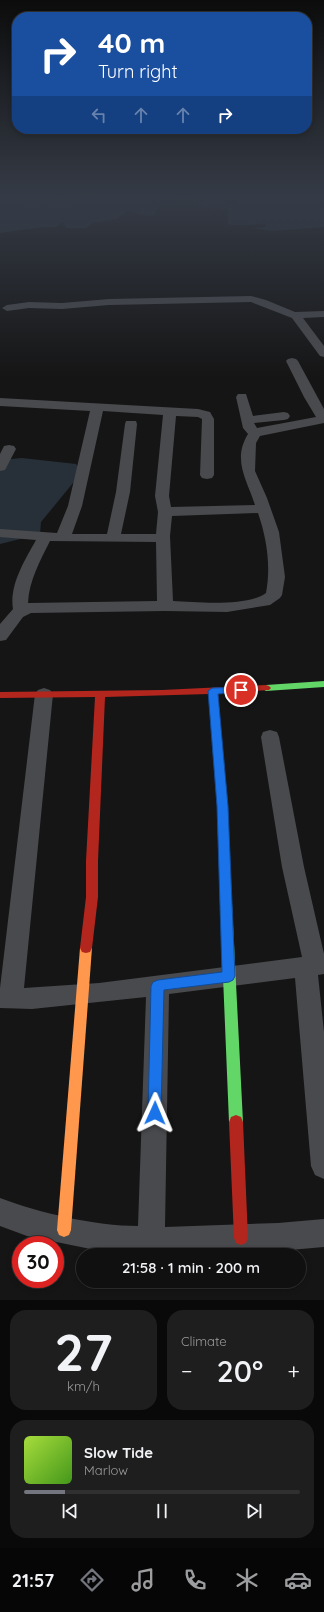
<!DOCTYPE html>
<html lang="en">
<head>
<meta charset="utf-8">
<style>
	body { margin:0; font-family:Quicksand,sans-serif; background:#1e1e1e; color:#f1f3f6; height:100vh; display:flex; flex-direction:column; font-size:15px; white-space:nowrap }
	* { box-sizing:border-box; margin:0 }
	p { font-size:13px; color:#9c9d9f }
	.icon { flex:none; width:22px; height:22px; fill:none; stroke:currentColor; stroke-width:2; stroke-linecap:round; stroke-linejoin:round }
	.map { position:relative; height:1300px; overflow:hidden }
	.panel { display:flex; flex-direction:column; gap:10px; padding:10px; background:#090909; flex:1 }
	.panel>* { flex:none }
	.hud { position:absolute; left:12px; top:12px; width:300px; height:122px; border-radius:16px; box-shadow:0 2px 6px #0003,0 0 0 1px #303030; background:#1a4fa0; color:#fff; overflow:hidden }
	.speed { position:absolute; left:12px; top:1236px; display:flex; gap:8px; font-size:20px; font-weight:700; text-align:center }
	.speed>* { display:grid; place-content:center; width:52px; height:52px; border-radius:50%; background:#101010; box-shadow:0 2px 6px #0003,0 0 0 1px #303030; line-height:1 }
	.speed .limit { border:6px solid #d22; background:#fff; color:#111 }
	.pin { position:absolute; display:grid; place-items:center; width:34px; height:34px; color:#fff; margin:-17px; border:2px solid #fff; border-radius:50%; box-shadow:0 1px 4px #0007 }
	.me { position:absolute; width:44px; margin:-22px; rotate:1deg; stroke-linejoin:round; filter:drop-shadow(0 0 3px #0008) }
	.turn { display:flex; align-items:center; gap:14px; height:84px; padding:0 20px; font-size:18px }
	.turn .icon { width:52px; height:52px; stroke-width:2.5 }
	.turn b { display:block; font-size:28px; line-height:34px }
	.lanes { display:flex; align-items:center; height:38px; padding:0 20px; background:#0003; justify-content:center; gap:20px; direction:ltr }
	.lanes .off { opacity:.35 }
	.big { font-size:30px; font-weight:600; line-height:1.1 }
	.panel .tile { flex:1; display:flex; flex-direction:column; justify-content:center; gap:6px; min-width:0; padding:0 14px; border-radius:16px; background:#1e1e1e }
	.panel .dial { align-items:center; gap:0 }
	.dial b { font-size:52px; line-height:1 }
	.song { display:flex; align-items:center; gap:12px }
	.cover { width:48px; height:48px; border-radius:6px; background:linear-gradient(135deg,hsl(80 70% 55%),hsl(100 70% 35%)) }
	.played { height:4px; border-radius:2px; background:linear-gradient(90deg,#73767e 15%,#303030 15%) }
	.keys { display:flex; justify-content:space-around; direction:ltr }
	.heat { display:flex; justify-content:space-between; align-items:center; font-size:22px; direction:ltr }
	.panel .tiles { flex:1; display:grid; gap:10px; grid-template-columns:1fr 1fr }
	.tile:last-child { grid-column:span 2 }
	.trip { position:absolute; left:76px; top:1248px; width:230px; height:40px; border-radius:20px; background:#101010; box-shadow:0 2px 6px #0003,0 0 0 1px #303030; font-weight:600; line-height:40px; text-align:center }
	.menu { display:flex; height:64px; justify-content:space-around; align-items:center; background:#060606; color:#9c9d9f }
	.menu .icon { width:28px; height:28px }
	.menu .selected { color:#73767e }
	.menu b { font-size:18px; color:#f1f3f6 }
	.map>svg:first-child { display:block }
	.water { fill:#273038 }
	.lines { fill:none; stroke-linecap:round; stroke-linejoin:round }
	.street { fill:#494a4e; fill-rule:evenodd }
	.fast { fill:#63d668; fill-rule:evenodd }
	.slow { fill:#ff974d; fill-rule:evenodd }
	.jam { fill:#b3261e; fill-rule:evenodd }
	.route { fill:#1a73e8; stroke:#114b97 }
</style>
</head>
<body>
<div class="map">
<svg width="324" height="1300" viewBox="0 0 324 1300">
	<rect width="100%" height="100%" fill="#151515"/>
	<path class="water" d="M0,196H22L31,202L40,201L33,196H52L49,201L66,202L74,201L68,200L69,196H90L93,199L97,196H170L171,198L158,206L154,215L147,216L127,211L116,219L93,223L86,228H67L62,222L56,227H43L0,233Z
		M232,196L224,200L230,204L237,203L239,196H324V227L271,231L254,228L265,227L266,224C253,224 241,227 228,224V209L198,207V201L187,197Z
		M22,458L76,464L82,472L41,522L40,534L0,544V460Z"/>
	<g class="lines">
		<path class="street" d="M251,296L266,300L295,312L324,311V317L303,318L324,346V357L320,356L292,318L251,302L109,305L62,309L29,308L7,311L2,308L7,305L29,302L62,303L109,299Z
			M292,358L296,359L298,361L324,409V423L260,436L256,443L255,471L267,498L279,532L285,577L282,595L280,598L270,605L227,612L165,611L31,613L23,617L6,640L0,641V624L13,609C9,585 25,560 36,540L0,537V529L57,533L68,506L90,411L0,406V398L198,409L210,412L214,419V475L212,478L207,479L202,478L200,475L202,419L198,417L176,416L169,496L171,507L255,505C247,480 232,460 248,434L243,428L236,397L238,394H246L253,416L284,412L288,413L290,416L288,419L284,420L254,423L257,428L316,417L304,397L286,361L288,359ZM103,411L163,415L155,496L158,512L156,534H121L130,492L137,424L136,421H126L125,424L116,492L107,534H72L82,506ZM258,513C267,539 271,567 266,593C247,607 197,602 173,601L170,536L172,516ZM50,541L156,542L157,601L28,603C29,581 40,561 50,541Z
			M9,445L14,446L16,449L5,470L0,471V454L4,446Z
			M44,688L50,690L53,694L24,988L99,983L302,957L282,867L261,737L263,732L270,730L277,732L279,737L304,867L324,954V974L318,975L324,1032V1179L315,1175L311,1166L295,978L169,994L165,1227L278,1223L324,1219V1247L278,1251L183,1255L115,1254L27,1236L0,1226V1198C40,1213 95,1226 138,1226L146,997L32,1009L0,1008V988L35,694L38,690Z"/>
		<path class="fast" d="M324,681V687L266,691L261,688L266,685Z
			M226,899L230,901L232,904L243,1122L241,1127L236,1129L231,1127L229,1122L220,904L222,901Z"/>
		<path class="slow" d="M86,943L90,944L92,948L71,1230L69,1235L64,1237L59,1235L57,1230L80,948L82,944Z"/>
		<path class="jam" d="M266,685L269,686L271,688L269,690L218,693L227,806L232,904L230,907L226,909L222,907L220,904L217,806L209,694L105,697L98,861V897L92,948L90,952L86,953L82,952L80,948L86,897V861L95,697L0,698V692L162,690Z
			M236,1115L241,1117L243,1122L248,1238L246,1243L241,1245L236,1243L234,1238L229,1122L231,1117Z"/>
	</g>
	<linearGradient id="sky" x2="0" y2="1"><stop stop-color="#0c0c0c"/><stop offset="0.52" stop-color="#353b46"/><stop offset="1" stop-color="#353b46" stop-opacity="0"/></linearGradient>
	<rect width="324" height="378" fill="url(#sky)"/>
	<path class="route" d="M241,687L246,690L245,692L218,694L228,806L235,976L233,980L229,982L164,990L161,1113L159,1117L155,1119L150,1117L148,1113L151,986L153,982L158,980L222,972L217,806L208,691L212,688Z"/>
</svg>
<div class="speed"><div class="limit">30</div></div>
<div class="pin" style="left:241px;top:690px;background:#d93025"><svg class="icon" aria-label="arrive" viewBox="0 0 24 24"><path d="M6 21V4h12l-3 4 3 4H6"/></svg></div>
<svg class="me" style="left:155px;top:1113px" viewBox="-20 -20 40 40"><path d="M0-17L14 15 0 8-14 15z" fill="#1a73e8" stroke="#fff" stroke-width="4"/></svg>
<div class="trip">21:58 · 1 min · 200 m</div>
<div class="hud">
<div class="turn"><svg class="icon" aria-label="right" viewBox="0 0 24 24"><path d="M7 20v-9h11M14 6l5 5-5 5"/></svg><div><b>40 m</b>Turn right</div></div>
<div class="lanes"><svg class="icon off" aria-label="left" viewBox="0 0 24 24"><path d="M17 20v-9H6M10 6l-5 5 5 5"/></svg><svg class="icon off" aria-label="ahead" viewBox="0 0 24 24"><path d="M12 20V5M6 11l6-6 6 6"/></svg><svg class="icon off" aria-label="ahead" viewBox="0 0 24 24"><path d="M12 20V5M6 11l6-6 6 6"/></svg><svg class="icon" aria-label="right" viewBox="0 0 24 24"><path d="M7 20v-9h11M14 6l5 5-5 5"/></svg></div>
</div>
</div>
<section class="panel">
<div class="tiles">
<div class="tile dial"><b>27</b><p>km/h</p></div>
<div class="tile"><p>Climate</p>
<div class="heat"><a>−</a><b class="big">20°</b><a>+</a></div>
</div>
<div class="tile">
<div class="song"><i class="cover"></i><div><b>Slow Tide</b><p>Marlow</p></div></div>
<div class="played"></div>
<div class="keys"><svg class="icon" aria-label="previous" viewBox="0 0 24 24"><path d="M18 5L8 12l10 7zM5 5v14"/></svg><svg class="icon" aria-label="pause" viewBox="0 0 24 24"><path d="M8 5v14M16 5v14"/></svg><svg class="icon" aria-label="next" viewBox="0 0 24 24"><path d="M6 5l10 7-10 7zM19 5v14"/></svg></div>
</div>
</div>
</section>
<nav class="menu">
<b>21:57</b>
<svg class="icon selected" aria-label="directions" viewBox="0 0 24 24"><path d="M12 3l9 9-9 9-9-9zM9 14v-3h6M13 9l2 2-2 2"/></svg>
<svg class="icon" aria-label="music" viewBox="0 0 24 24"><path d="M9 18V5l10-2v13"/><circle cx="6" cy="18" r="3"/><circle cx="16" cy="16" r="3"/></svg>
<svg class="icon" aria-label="phone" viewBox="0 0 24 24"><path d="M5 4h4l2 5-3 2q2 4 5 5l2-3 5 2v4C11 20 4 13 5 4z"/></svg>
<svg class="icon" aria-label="climate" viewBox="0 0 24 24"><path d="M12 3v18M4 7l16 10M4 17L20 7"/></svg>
<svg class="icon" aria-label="car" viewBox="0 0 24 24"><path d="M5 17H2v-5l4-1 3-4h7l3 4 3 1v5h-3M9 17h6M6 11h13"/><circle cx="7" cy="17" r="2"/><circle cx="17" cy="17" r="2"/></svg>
</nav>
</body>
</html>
